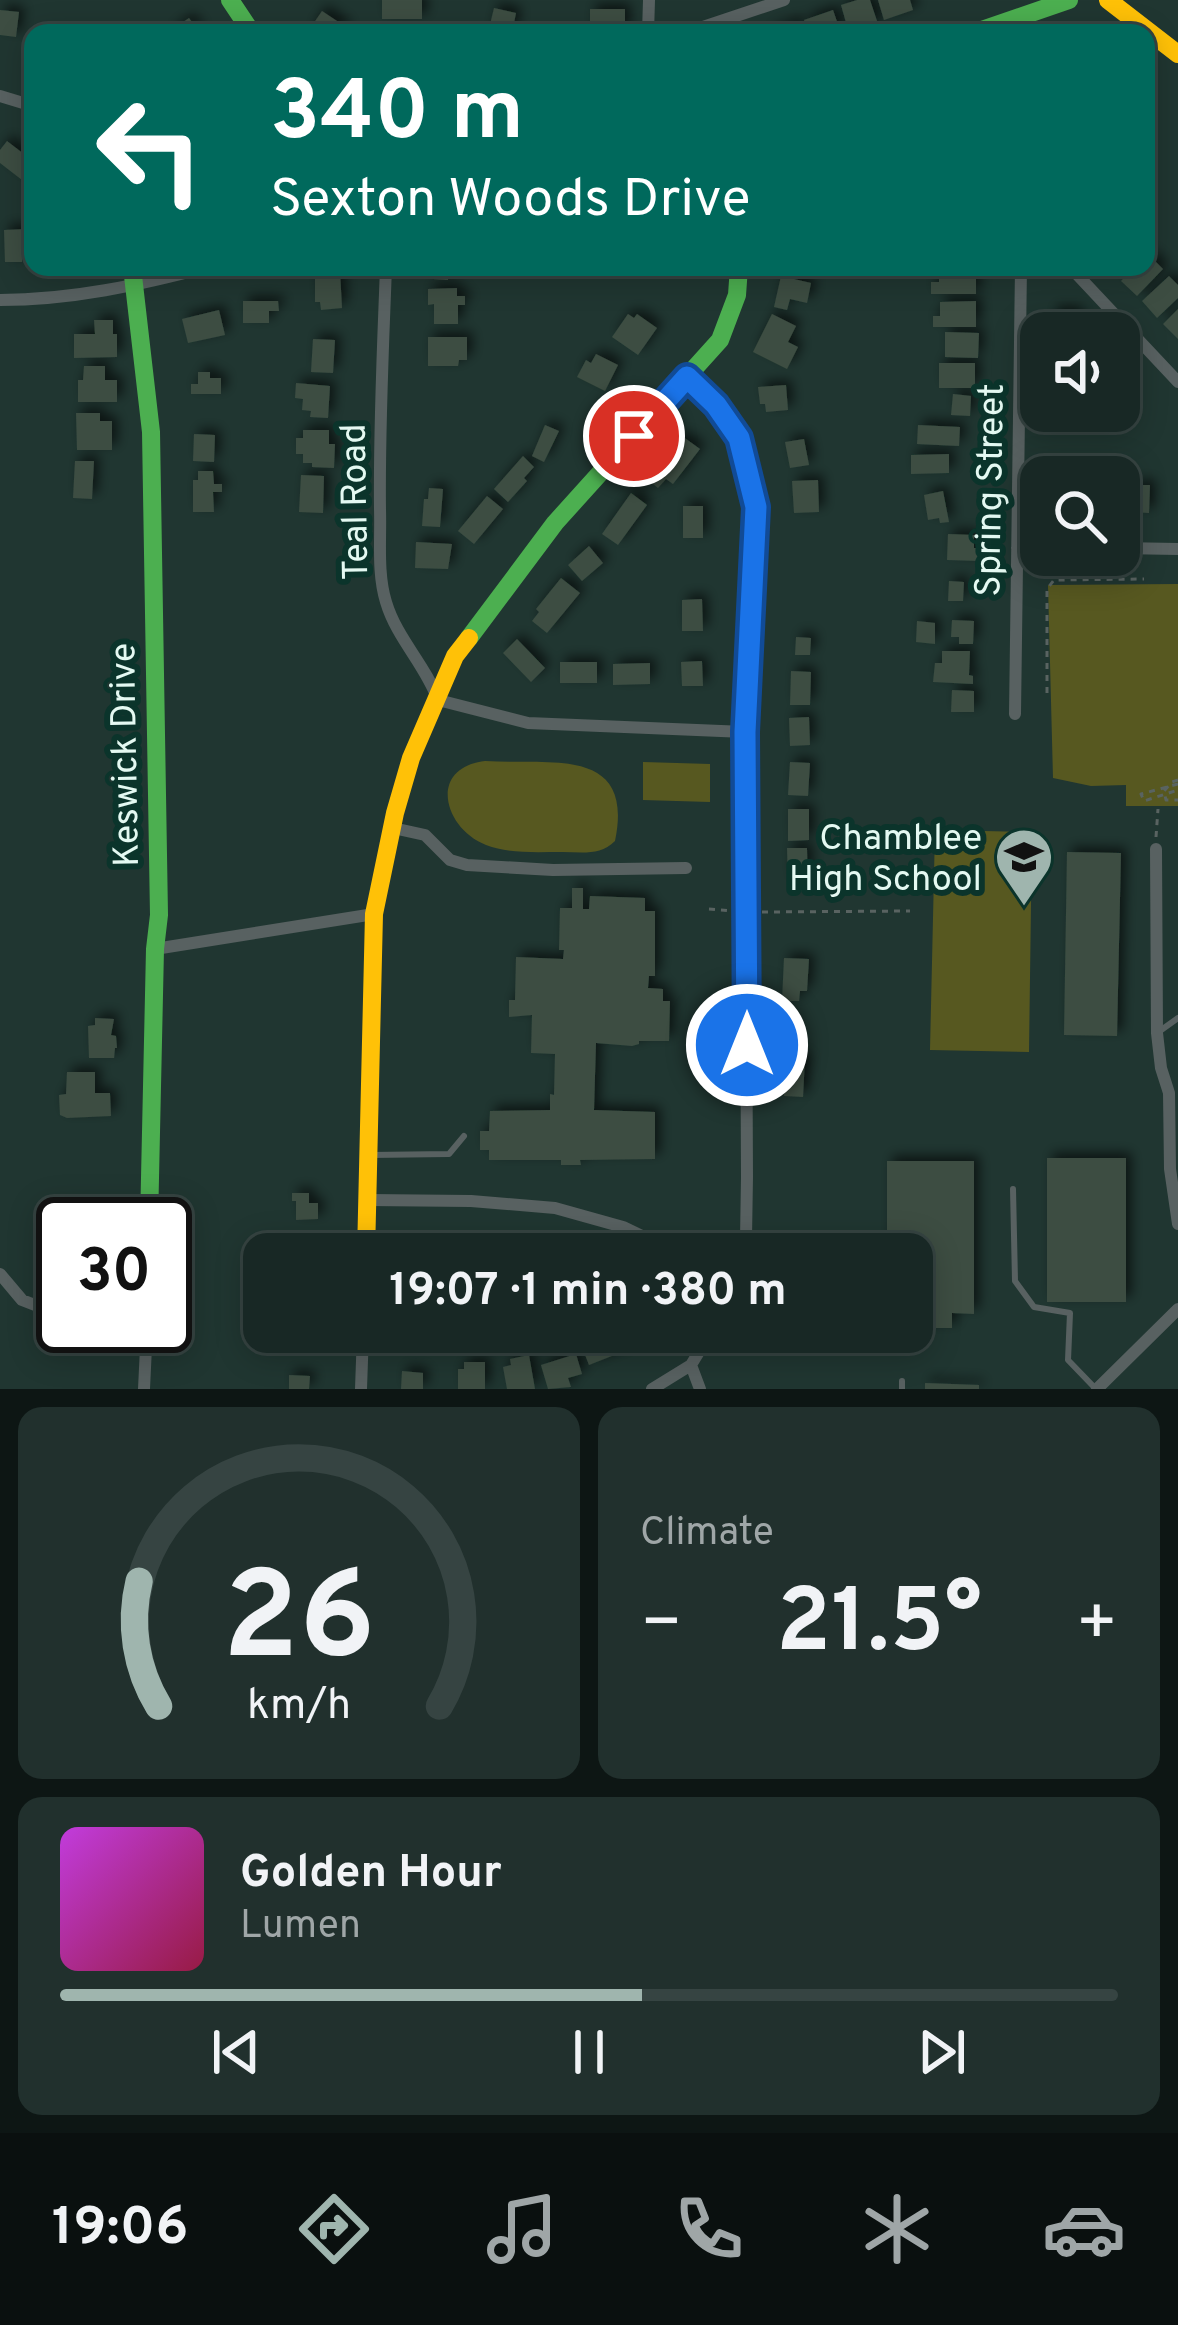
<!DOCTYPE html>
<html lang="en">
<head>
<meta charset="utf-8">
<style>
	body { margin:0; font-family:Overpass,sans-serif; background:#21302d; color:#f1f3f6; height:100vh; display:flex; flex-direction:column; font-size:45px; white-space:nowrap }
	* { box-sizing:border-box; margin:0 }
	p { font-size:39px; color:#9fa6a7 }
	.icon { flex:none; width:66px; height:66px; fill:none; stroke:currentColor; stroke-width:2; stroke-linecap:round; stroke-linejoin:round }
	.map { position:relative; height:1389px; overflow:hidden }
	.drawer { display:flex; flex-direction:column; gap:18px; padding:18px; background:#0d1614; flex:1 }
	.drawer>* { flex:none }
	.guide { position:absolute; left:24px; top:24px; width:1131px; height:252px; border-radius:24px; box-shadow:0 6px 30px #0003,0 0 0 3px #364442; background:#00695c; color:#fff; overflow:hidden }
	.buttons { position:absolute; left:1020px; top:312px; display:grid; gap:24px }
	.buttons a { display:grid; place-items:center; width:120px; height:120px; border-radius:24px; background:#182825; box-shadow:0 6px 30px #0003,0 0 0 3px #364442; font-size:60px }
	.speed { position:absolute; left:36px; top:1197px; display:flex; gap:24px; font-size:60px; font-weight:700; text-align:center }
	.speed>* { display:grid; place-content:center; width:156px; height:156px; border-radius:50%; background:#182825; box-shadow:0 6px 30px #0003,0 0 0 3px #364442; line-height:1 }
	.speed .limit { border:6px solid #111; border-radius:18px; background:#fff; color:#111 }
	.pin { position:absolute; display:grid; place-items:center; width:102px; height:102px; color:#fff; margin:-51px; border:6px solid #fff; border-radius:50%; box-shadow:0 3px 12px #0007 }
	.me { position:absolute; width:132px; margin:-66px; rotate:0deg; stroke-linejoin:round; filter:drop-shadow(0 0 9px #0008) }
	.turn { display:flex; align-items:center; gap:42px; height:252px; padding:0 48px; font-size:54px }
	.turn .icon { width:156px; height:156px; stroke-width:2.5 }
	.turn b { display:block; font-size:84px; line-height:102px }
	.big { font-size:90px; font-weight:700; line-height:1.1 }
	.drawer .tile { flex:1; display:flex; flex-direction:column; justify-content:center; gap:18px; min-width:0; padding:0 42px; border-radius:24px; background:#21302d }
	.drawer .dial { align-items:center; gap:0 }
	.dial svg { height:312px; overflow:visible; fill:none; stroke:#364442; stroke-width:7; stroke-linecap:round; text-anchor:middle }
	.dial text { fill:#f1f3f6; stroke:none }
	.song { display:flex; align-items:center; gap:36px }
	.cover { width:144px; height:144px; border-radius:18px; background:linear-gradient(135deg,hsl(290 70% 55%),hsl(340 70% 35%)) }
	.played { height:12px; border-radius:6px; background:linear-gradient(90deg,#9fb5ae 55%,#364442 55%) }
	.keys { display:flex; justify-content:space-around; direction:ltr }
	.heat { display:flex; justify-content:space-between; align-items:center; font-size:66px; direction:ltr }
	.drawer .tiles { flex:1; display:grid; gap:18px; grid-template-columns:1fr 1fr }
	.tile:last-child { grid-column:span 2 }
	.trip { position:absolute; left:243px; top:1233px; width:690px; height:120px; border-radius:24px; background:#182825; box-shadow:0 6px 30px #0003,0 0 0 3px #364442; font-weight:700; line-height:120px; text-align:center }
	.tab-bar { display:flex; height:192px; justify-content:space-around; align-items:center; background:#0a100f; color:#9fa6a7 }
	.tab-bar .icon { width:84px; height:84px }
	.tab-bar .active { color:#9fb5ae }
	.tab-bar b { font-size:54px; color:#f1f3f6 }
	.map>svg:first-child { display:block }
	.green { fill:#575820 }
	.building { fill:#3c4d42; filter:url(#shadow) }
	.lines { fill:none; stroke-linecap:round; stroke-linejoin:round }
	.path { stroke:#596361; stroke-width:3; stroke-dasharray:6 6; stroke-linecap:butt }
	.lane { stroke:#586161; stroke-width:6 }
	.street { stroke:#586161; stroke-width:12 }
	.fast { stroke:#4caf50; stroke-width:18 }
	.slow { stroke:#ffc107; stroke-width:18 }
	.route-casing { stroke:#114b97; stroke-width:30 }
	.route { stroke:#1a73e8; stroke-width:21 }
	.labels { text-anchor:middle; stroke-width:12; stroke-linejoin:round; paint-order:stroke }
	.street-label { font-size:36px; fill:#e4f9f2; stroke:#0b342b }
	.poi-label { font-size:36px; fill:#e4f9f2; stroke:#0b342b; text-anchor:end }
</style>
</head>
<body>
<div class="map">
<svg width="1178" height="1389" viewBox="0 0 1178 1389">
	<defs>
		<filter id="shadow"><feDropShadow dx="5.5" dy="-5.5" stdDeviation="6" flood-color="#0009"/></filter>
	</defs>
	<rect width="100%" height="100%" fill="#203631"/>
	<path class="green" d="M1178,584V806H1126V785L1091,786L1053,778L1048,585Z
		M485,761C549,765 635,745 615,841C600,856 582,852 562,852C537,852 509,854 486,845C444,829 427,768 485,761Z
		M643,762L710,764V802L643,800Z
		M935,830L1032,832L1029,1052L930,1050Z"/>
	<path class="building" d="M382,0H422V19H382Z
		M857,0H870L878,24L849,33L841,5Z
		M878,0H910L913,10L884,20Z
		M494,8L516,13L512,33H488Z
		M590,9H625V33H590Z
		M0,10L19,12L16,37L0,35Z
		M833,10L841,33H809L804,20Z
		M322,11L346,27L342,33H314L309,30Z
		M189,18L200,33H167Z
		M797,21L801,33H765V32Z
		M7,141L33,161V165L22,180L0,163V150Z
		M27,229V235H33V255L22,256V262H5L4,230Z
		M1146,252L1163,269L1137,296L1121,281L1134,267H1146Z
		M434,267H465V272L448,271V280L433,279Z
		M340,271L342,308L321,310L320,302H315V273Z
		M939,273H966V278H976V294H931V282H939Z
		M781,276L811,283L807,303L790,299L787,310L774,307Z
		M1169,276L1178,285V298L1157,318L1142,301Z
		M457,288V296H465V305H458V324H434V304L428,305V289Z
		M243,301H278L279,311H269V323H243Z
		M976,301V327H933V316H940V302Z
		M1178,309V339L1163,324Z
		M219,310L225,335L188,343L182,319Z
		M1052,311L1078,312L1077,333H1051Z
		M628,314L634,318L637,314L657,328L638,355L612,337Z
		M772,314L796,326L788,342L798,347L787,369L753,352Z
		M94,320H113V334H117V357L74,358V334H95Z
		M945,332L979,333L978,358L945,357Z
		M428,337H467V360H459L458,366H428Z
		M313,339L335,340L333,373L311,372Z
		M596,354L618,365L605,391L577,377L586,360L591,363Z
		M939,363H975V388H939Z
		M84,366H105V380H117V402H78V380H83Z
		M198,372H210V378H221V394H191V384H198Z
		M296,383L330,386L328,418L310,417L311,411L302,410L303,399L295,398Z
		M786,385L788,410L766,412L765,404H760L758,387Z
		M953,394L971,396L970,416L951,415Z
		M1052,411H1080V427H1052Z
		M76,413H100V421H112V450H77Z
		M545,425L559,431L544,462L532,456Z
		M918,425L960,427L959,446L917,444Z
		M303,430H329V444H335L334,468L312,467V463H303V454H296V438H303Z
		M194,434L215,435L214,462L193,461Z
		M682,436L700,449L673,484L666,479L658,488L648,480Z
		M804,439L809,465L790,468L785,442Z
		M949,454V473L911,474V455Z
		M523,456L534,467L524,478L527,481L508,502L494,489Z
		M75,461H94L92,499L73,498Z
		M198,471H213L214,484H222V492H213L214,512H193V480H198Z
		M301,475L324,476L323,513L299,512Z
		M818,480L819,512L794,513L792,481Z
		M1133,485H1150L1149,513L1132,512Z
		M429,488L443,489L440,527L422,526L424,499H428Z
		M943,491L949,522L940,523L939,518L928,520L924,495Z
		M631,493L647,505L618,545L602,534Z
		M487,496L503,509L474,544L458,531Z
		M683,506H703V538H683Z
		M948,534L974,535V548H981L980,561L947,560Z
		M416,542L452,544L448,569L415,568Z
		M589,546L603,563L582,581L568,565Z
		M561,578L580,593L547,633L532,621L539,612L536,609Z
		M949,581L964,582L963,601H948Z
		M702,599L703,631H682V600Z
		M952,620L974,621L973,644H959V637H951Z
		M917,621L935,623V644L916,642Z
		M796,637L811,638L810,655H795Z
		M517,639L545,668L531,682L503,653Z
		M942,651H970L969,675L973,676V684L933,682L935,663H942Z
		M702,661L703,686H682L681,662Z
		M560,662H597V683H560Z
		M650,663V684L613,685V664Z
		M791,671L811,672L810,705H790Z
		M952,690L974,691V712H951Z
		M809,717L810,745L790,746L789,718Z
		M790,762L810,763L808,796L788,795Z
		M788,809H809V840L788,841Z
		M787,848H807L808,891H795V881H788Z
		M1067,852L1121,853L1117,1036L1064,1035Z
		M572,888H583V909H589L590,896L645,898V911H655V976H649L648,988L663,989V1001H670L669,1041H639V1044L632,1046L596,1043L594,1110L655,1112V1159L580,1160L581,1165H561V1160H489V1150H480V1131H489L490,1111L550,1110V1094L554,1095L555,1054L531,1053L532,1015L509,1017V1000H515L516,957L563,959L564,950H559L560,908H572Z
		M784,958L809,959L807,991H800L799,1001H782Z
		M95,1018L114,1019L111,1035L116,1036L117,1048H115L114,1058H89L88,1026L95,1025Z
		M786,1057L805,1058L803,1097L784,1096Z
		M67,1072H95V1093H110L111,1116L67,1118L60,1115L59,1095L66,1094Z
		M1047,1158H1126V1302H1047Z
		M887,1161H974V1314L952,1313V1328H912V1254H887Z
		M292,1193H309V1203H318V1219L296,1220V1201H292Z
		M620,1332L627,1350L589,1365L582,1347Z
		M576,1354L582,1374L568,1378L571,1387L548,1389L541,1365Z
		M529,1355L535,1389H507L503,1367L511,1365L510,1359Z
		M464,1362H485V1389H458V1369H464Z
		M402,1371L423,1373V1389H401Z
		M289,1375L310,1376L309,1389H289Z
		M925,1383L979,1385V1389H925Z"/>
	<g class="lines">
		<path class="path" d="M1047,693V589L1054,580L1144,579
			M1178,780L1172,782L1164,791L1166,800H1178
			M1178,784L1141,794L1144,801L1178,790
			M1156,837L1158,809
			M709,909L734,911
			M762,912L910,911"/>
		<path class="lane" d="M1157,1033L1178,1018
			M370,1155L449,1154L464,1136
			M1013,1189L1015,1281L1034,1307L1070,1313L1068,1360L1096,1389
			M902,1389V1381"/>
		<path class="street" d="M648,33L649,0
			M685,33L784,0
			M0,96L33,106
			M386,267C383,348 379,429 380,509C381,539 377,573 386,602C397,639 425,664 438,700L528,723L745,732
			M1070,267L1178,382
			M0,300C71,300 140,285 208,267
			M687,377L715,405L739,438L756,507L745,732L747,1177L746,1238L743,1254
			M1017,548H1041
			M1119,548L1178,549
			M1015,714L1021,267
			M393,828L425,835L450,860L467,865L553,870L686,868
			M1156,849L1157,1033L1161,1068L1169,1093L1170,1169L1178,1224
			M155,949L374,914
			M368,1200L471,1201L555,1208L623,1227L679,1254
			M0,1274L22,1300L63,1316
			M112,1326L147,1329
			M691,1365L700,1389
			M144,1389L147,1326
			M361,1389L363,1332
			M652,1389L691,1365L711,1332
			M1097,1389L1178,1309"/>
		<path class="fast" d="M230,0L252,33
			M973,33L1069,0
			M132,267L151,432L159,915L155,949L149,1224
			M469,638L555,523L720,340L737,295L739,267"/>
		<path class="slow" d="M1108,0L1178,54
			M366,1254L374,914L395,813L411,758L455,656L469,638"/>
	</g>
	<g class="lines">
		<g class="route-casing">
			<path id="route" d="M634,436L687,377L716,405L739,438L756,507L745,732L747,1045"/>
		</g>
		<use href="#route" class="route"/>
	</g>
	<defs>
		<g id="school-pin" transform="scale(3)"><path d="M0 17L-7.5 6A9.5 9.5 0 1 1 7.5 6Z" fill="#9fb5ae" stroke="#0b342b"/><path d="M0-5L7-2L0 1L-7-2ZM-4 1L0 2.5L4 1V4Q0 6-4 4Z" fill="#111"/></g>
	</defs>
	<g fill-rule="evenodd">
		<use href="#school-pin" x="1024" y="857"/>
	</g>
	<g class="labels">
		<g class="street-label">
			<text transform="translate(988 490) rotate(-89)" y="13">Spring Street</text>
			<text transform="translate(353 502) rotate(-91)" y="13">Teal Road</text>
			<text transform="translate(123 755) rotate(-91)" y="13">Keswick Drive</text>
		</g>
		<g class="poi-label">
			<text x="982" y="849">Chamblee<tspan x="982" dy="41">High School</tspan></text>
		</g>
	</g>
</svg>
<div class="buttons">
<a><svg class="icon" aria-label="sound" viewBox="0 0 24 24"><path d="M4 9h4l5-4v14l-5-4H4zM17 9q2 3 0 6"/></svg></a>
<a><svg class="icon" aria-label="search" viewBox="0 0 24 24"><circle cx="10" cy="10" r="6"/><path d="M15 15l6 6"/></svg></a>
</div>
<div class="speed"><div class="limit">30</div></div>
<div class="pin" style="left:634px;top:436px;background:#d93025"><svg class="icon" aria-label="arrive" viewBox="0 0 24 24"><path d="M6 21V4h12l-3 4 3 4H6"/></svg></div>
<svg class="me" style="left:747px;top:1045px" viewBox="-20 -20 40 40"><circle r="17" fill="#1a73e8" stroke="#fff" stroke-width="3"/><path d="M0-11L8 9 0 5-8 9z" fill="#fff"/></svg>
<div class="trip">19:07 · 1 min · 380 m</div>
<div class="guide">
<div class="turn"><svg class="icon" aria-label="left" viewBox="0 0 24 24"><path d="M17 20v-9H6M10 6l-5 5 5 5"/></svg><div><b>340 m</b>Sexton Woods Drive</div></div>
</div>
</div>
<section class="drawer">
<div class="tiles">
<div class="tile dial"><svg viewBox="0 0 100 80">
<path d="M14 69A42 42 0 1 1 86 69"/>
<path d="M14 69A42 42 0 0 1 9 37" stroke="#9fb5ae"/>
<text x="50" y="56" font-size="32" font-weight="700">26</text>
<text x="50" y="72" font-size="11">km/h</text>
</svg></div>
<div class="tile"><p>Climate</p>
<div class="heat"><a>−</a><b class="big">21.5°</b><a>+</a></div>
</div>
<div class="tile">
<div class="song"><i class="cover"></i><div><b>Golden Hour</b><p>Lumen</p></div></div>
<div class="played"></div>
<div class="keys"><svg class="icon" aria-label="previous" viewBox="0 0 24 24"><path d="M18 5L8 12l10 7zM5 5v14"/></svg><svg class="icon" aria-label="pause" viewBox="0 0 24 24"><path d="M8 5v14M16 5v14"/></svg><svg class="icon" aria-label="next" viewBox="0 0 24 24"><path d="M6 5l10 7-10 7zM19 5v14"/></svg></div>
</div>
</div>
</section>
<nav class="tab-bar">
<b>19:06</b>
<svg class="icon active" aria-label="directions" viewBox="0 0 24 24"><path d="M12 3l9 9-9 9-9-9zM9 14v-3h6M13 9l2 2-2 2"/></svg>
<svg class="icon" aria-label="music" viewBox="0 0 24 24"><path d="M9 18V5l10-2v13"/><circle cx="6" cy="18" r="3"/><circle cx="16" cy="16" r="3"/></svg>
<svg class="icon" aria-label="phone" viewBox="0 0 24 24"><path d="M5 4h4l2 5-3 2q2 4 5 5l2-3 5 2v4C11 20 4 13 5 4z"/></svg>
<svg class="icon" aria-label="climate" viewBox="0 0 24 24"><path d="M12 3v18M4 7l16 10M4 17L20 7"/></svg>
<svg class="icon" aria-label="car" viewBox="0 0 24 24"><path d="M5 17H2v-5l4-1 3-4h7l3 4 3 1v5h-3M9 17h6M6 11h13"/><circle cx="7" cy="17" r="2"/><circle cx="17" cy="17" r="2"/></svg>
</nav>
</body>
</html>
